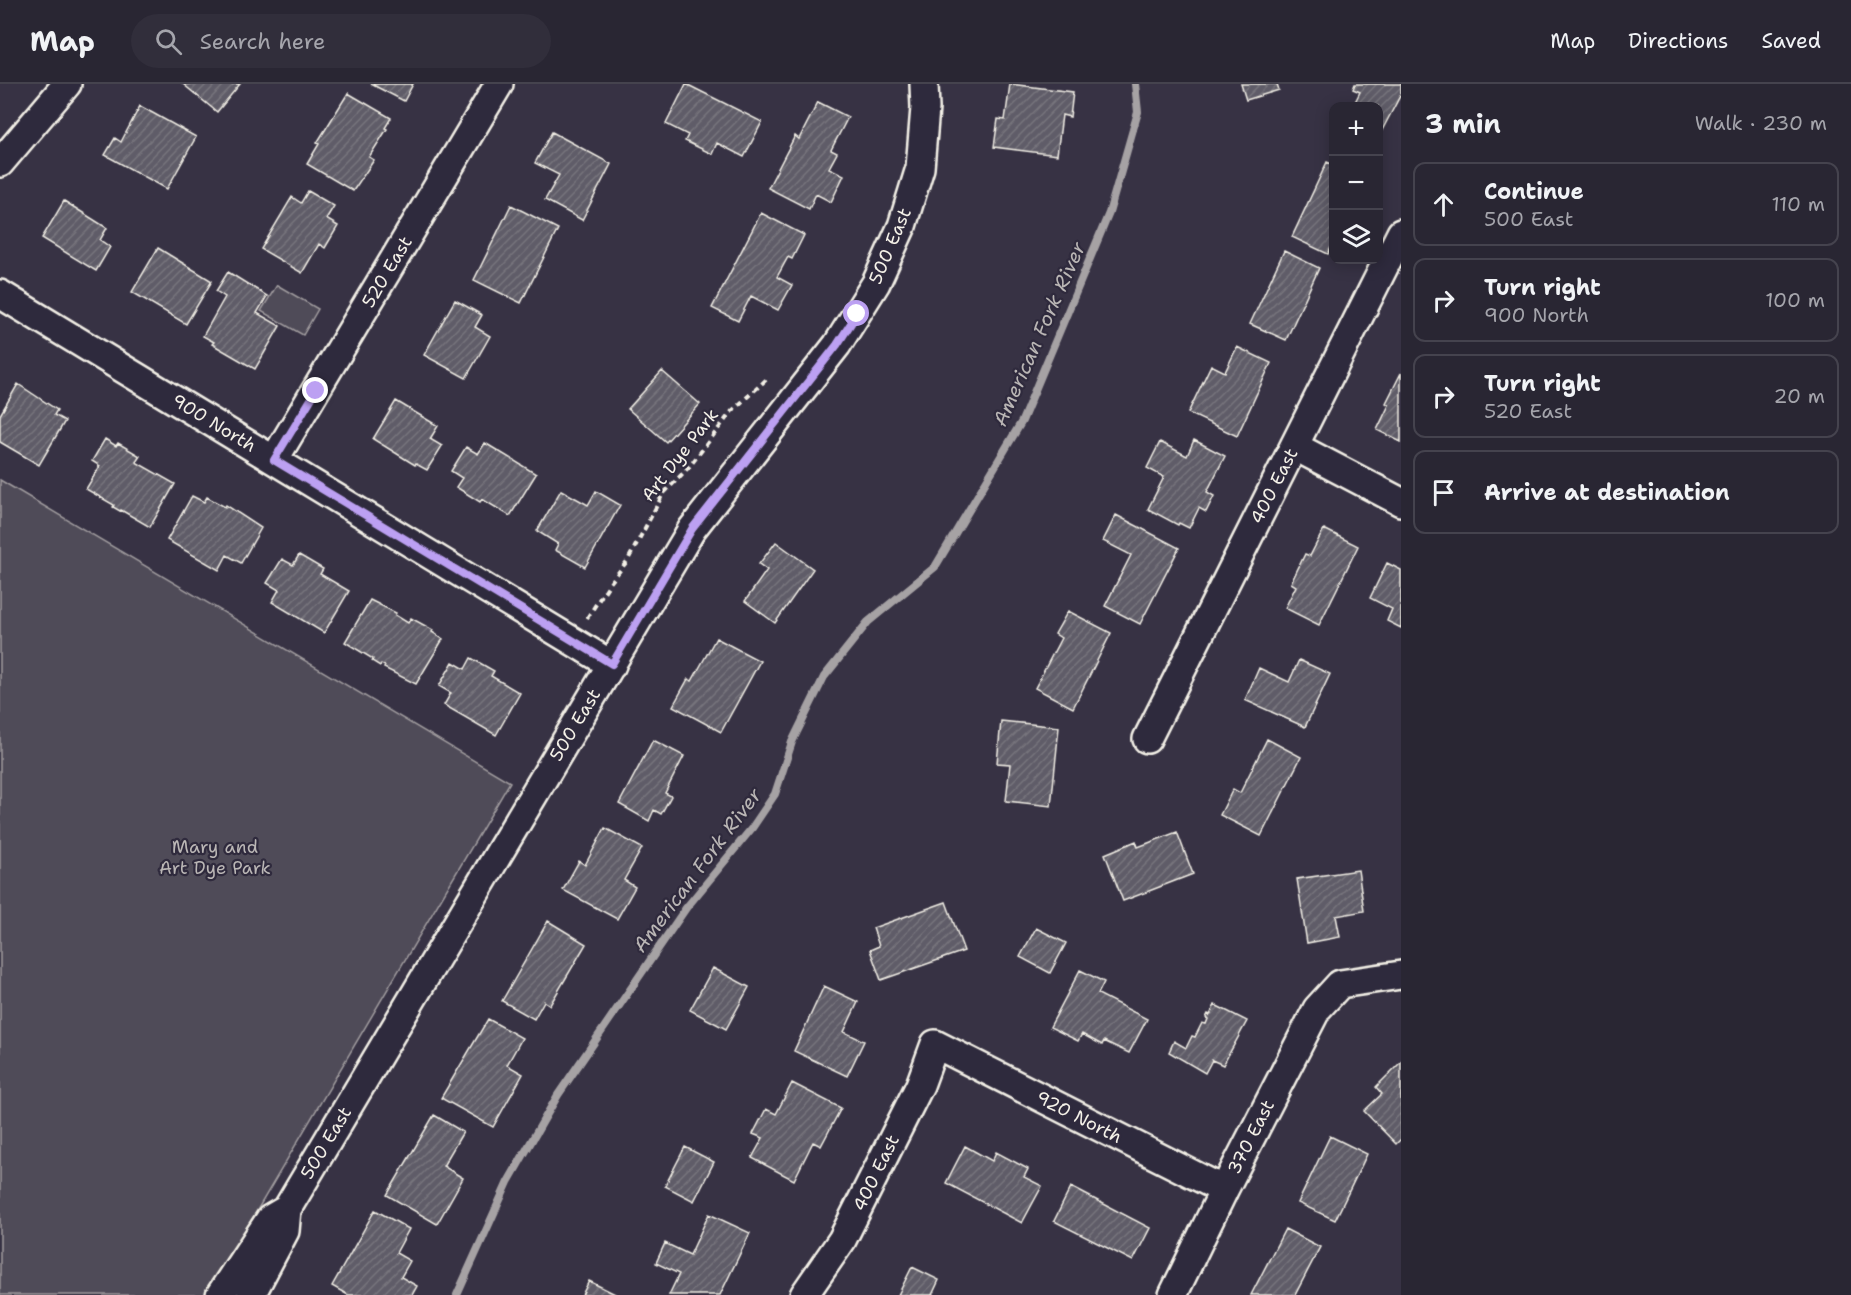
<!DOCTYPE html>
<html lang="en">
<head>
<meta charset="utf-8">
<style>
	body { margin:0; font-family:"Shantell Sans",sans-serif; background:#312e3b; color:#f1f3f6 }
	.controls { position:absolute; right:18px; top:18px; display:grid; overflow:hidden; border-radius:12px; box-shadow:0 3px 15px #0003 }
	.controls button { width:54px; height:54px; display:grid; place-items:center; padding:0; border:0; border-bottom:2px solid #45434e; background:#292633; color:#f1f3f6; font:30px sans-serif }
	.stop { position:absolute; width:18px; height:18px; margin:-14px; border:4px solid #bca0f2; border-radius:50%; background:#fff }
	.stop.end { background:#bca0f2; border-color:#fff; box-shadow:0 2px 6px #0008 }
	.list { margin:0; padding:0; list-style:none }
	h2 { display:flex; justify-content:space-between; align-items:center; height:78px; margin:0; padding:0 24px; font-size:26px }
	h2 small { font-size:20px; font-weight:400; color:#a5a5ac }
	.list li { display:grid; grid-template-columns:39px 1fr auto; gap:18px; align-items:center; box-sizing:border-box; height:84px; margin:0 12px 12px; padding:0 12px; border:2px solid #45434e; border-radius:12px }
	.list b { display:block; font-size:22px; white-space:nowrap }
	.list p { margin:0; font-size:20px; white-space:nowrap; color:#a5a5ac }
	.list em { font-size:20px; font-style:normal; color:#a5a5ac }
	.icon { flex:none; width:33px; height:33px; fill:none; stroke:currentColor; stroke-width:2; stroke-linecap:round; stroke-linejoin:round }
	.map { position:relative; flex:none; width:1401px; height:1211px; overflow:hidden }
	header { display:flex; align-items:center; gap:36px; box-sizing:border-box; height:84px; padding:0 30px; background:#292633; border-bottom:2px solid #45434e }
	header strong { font-size:28px }
	nav { display:flex; gap:33px; margin-inline-start:auto; font-size:21px }
	.search { width:420px; height:54px; background:#312e3b; display:flex; align-items:center; gap:15px; box-sizing:border-box; padding:0 21px; border-radius:33px; color:#a5a5ac; font-size:22px }
	main { display:flex }
	aside { flex:1; background:#292633 }
	.map>svg:first-child { display:block }
</style>
</head>
<body>
<header>
<strong>Map</strong>
<div class="search"><svg class="icon" aria-label="search" viewBox="0 0 24 24"><circle cx="10" cy="10" r="6"/><path d="M15 15l6 6"/></svg>Search here</div>
<nav><a>Map</a><a>Directions</a><a>Saved</a></nav>
</header>
<main>
<div class="map">
<svg width="1401" height="1211" viewBox="0 0 1401 1211">
	<defs>
		<pattern id="building-hatch" width="6" height="6" patternUnits="userSpaceOnUse" patternTransform="scale(1.5)"><rect width="6" height="6" fill="#5f5c67"/><path d="M-1 1l2-2M0 6l6-6M5 7l2-2" fill="none" stroke="#77747d"/></pattern>
	</defs>
	<rect width="100%" height="100%" fill="#373244"/>
	<filter id="ink" filterUnits="userSpaceOnUse"><feTurbulence type="fractalNoise" baseFrequency=".0167" numOctaves="2"/><feDisplacementMap in="SourceGraphic" scale="12" xChannelSelector="R" yChannelSelector="G"/><feConvolveMatrix kernelMatrix="1 2 1 2 8 2 1 2 1" color-interpolation-filters="sRGB"/></filter>
	<g filter="url(#ink)">
		<path fill="#504b59" stroke="#a29ea0" stroke-width="1.5" d="M 277,201 L 318,225 L 303,251 L 261,227 Z
			M 0,396 L 510,698 L 207,1211 L 0,1211 Z"/>
		<g fill="none" stroke-linecap="round" stroke-linejoin="round">
			<path stroke="#a6a2a4" stroke-width="8" d="M 457,1211 L 508,1098 L 558,1011 L 686,824 L 752,744 L 775,710 L 792,658 L 824,593 L 868,538 L 935,483 L 1022,337 L 1109,129 L 1138,28 L 1135,0"/>
		</g>
		<path fill="url(#building-hatch)" stroke="#f4f1e8" stroke-width="1.5" d="M 183,0 L 240,0 L 217,28 Z
			M 371,0 L 413,0 L 404,17 Z
			M 686,0 L 762,38 L 744,73 L 717,59 L 712,70 L 685,57 L 688,51 L 666,40 Z
			M 1010,0 L 1073,8 L 1070,33 L 1062,31 L 1057,71 L 994,63 L 998,35 L 1005,36 Z
			M 1241,0 L 1277,0 L 1279,6 L 1246,16 Z
			M 1355,0 L 1401,0 L 1401,10 L 1378,54 L 1378,22 L 1353,22 L 1360,8 L 1353,5 Z
			M 348,9 L 391,34 L 385,44 L 387,45 L 369,73 L 374,76 L 353,107 L 307,80 L 319,60 L 317,59 Z
			M 818,18 L 848,33 L 831,66 L 837,69 L 829,84 L 844,91 L 831,118 L 816,110 L 809,125 L 768,104 L 795,52 L 799,55 Z
			M 140,22 L 196,53 L 167,105 L 105,71 L 115,54 L 121,58 Z
			M 552,48 L 611,80 L 582,136 L 545,116 L 559,91 L 535,79 Z
			M 1327,78 L 1334,81 L 1334,158 L 1328,170 L 1292,153 Z
			M 308,107 L 334,122 L 326,135 L 338,142 L 325,164 L 319,160 L 302,189 L 261,165 L 292,113 L 301,119 Z
			M 64,117 L 107,144 L 100,156 L 110,163 L 96,187 L 42,154 Z
			M 511,121 L 558,145 L 521,219 L 474,196 Z
			M 761,129 L 804,151 L 792,175 L 788,173 L 777,193 L 792,201 L 778,226 L 751,212 L 738,237 L 712,224 Z
			M 158,164 L 212,197 L 186,240 L 132,208 Z
			M 1284,167 L 1319,184 L 1286,256 L 1250,240 Z
			M 228,188 L 267,212 L 257,229 L 280,242 L 255,285 L 212,260 L 214,258 L 203,252 L 225,213 L 216,207 Z
			M 455,216 L 482,231 L 475,243 L 490,252 L 466,294 L 424,271 Z
			M 1237,263 L 1271,279 L 1237,352 L 1188,329 L 1211,281 L 1225,288 Z
			M 662,287 L 700,320 L 666,358 L 628,325 Z
			M 1401,289 L 1401,358 L 1377,346 L 1389,321 L 1386,319 Z
			M 18,300 L 57,326 L 54,331 L 65,337 L 39,381 L 0,358 L 0,331 Z
			M 396,317 L 438,342 L 430,355 L 442,362 L 427,386 L 416,380 L 415,381 L 373,355 Z
			M 105,355 L 116,362 L 118,359 L 140,372 L 136,378 L 175,400 L 150,443 L 121,426 L 120,427 L 113,423 L 114,421 L 86,405 L 100,382 L 92,377 Z
			M 1194,356 L 1225,372 L 1207,408 L 1214,412 L 1206,428 L 1199,424 L 1189,444 L 1179,439 L 1178,441 L 1148,425 L 1164,393 L 1147,384 L 1160,358 L 1187,372 Z
			M 485,359 L 536,390 L 510,432 L 482,415 L 480,418 L 456,403 L 462,394 L 451,387 L 466,363 L 478,370 Z
			M 561,406 L 588,421 L 596,407 L 620,421 L 585,483 L 555,466 L 558,460 L 537,447 Z
			M 192,412 L 204,418 L 207,413 L 225,423 L 226,421 L 261,444 L 241,479 L 227,471 L 219,486 L 167,456 Z
			M 1116,431 L 1179,464 L 1140,540 L 1105,522 L 1131,471 L 1103,457 Z
			M 1324,445 L 1358,462 L 1319,541 L 1285,524 L 1296,502 L 1291,499 L 1305,470 L 1310,472 Z
			M 776,458 L 813,485 L 775,539 L 745,517 L 767,486 L 759,480 Z
			M 299,471 L 323,485 L 320,490 L 349,507 L 324,549 L 272,518 L 279,506 L 267,499 L 282,475 L 293,481 Z
			M 1387,479 L 1401,486 L 1401,544 L 1387,537 L 1392,525 L 1370,514 Z
			M 370,516 L 396,529 L 395,531 L 408,539 L 411,534 L 433,546 L 432,548 L 443,555 L 416,600 L 384,584 L 385,582 L 381,580 L 380,582 L 372,577 L 373,575 L 345,558 Z
			M 1068,527 L 1111,549 L 1073,624 L 1035,604 L 1061,554 L 1055,550 Z
			M 716,554 L 760,577 L 721,648 L 673,622 L 688,595 L 692,597 Z
			M 471,574 L 494,587 L 491,592 L 520,609 L 496,651 L 444,621 L 451,609 L 439,602 L 453,578 L 465,585 Z
			M 1299,576 L 1330,590 L 1305,643 L 1245,616 L 1259,584 L 1289,598 Z
			M 1001,637 L 1059,643 L 1051,722 L 1006,717 L 1010,680 L 997,679 Z
			M 1267,655 L 1301,673 L 1261,752 L 1220,731 L 1233,705 L 1240,709 Z
			M 653,656 L 684,672 L 665,709 L 671,712 L 661,730 L 654,726 L 649,737 L 619,720 Z
			M 605,744 L 642,764 L 624,796 L 635,803 L 617,835 L 563,806 L 579,777 L 585,781 Z
			M 1177,748 L 1193,790 L 1123,817 L 1105,770 L 1136,757 L 1138,763 Z
			M 1358,786 L 1364,827 L 1336,832 L 1340,853 L 1307,859 L 1297,795 Z
			M 946,818 L 964,867 L 881,896 L 870,866 L 879,862 L 873,844 Z
			M 548,837 L 586,860 L 550,921 L 544,917 L 534,935 L 502,917 Z
			M 1036,844 L 1066,859 L 1050,889 L 1020,873 Z
			M 713,884 L 749,903 L 726,945 L 690,926 Z
			M 1080,886 L 1104,898 L 1098,910 L 1147,935 L 1129,969 L 1104,957 L 1102,961 L 1082,950 L 1078,957 L 1050,943 Z
			M 824,902 L 858,918 L 844,948 L 864,957 L 847,992 L 794,967 Z
			M 1215,921 L 1247,937 L 1223,981 L 1212,976 L 1205,989 L 1169,968 L 1174,957 L 1186,964 L 1192,952 L 1195,953 L 1202,939 L 1206,940 L 1208,935 L 1206,934 L 1208,930 L 1210,931 Z
			M 488,935 L 522,954 L 507,981 L 523,990 L 493,1043 L 441,1014 Z
			M 1401,978 L 1401,1055 L 1396,1060 L 1364,1027 L 1382,1010 L 1376,1003 Z
			M 792,999 L 841,1024 L 821,1062 L 813,1058 L 794,1096 L 752,1074 L 763,1054 L 753,1050 L 766,1025 L 776,1030 Z
			M 434,1031 L 463,1048 L 443,1082 L 463,1094 L 437,1140 L 387,1111 Z
			M 1330,1052 L 1367,1070 L 1335,1136 L 1298,1119 Z
			M 965,1062 L 992,1077 L 996,1068 L 1028,1085 L 1024,1093 L 1042,1102 L 1022,1139 L 946,1099 Z
			M 685,1063 L 714,1078 L 694,1117 L 665,1102 Z
			M 1071,1103 L 1150,1144 L 1133,1177 L 1054,1137 Z
			M 375,1126 L 409,1145 L 396,1169 L 410,1177 L 401,1193 L 417,1202 L 412,1211 L 348,1211 L 332,1202 Z
			M 709,1130 L 750,1149 L 720,1211 L 669,1211 L 679,1190 L 656,1179 L 665,1159 L 690,1171 Z
			M 1285,1145 L 1320,1163 L 1295,1211 L 1251,1211 Z
			M 912,1183 L 939,1196 L 932,1211 L 898,1211 Z
			M 589,1197 L 617,1211 L 582,1211 Z"/>
		<g fill="none" stroke-linecap="round" stroke-linejoin="round">
			<g stroke="#f4f1e8" stroke-width="32">
				<path id="minor" d="M 0,79 L 67,0
					M 0,210 L 612,581
					M 1294,362 L 1401,418
					M 274,376 L 499,0
					M 1147,655 L 1401,149
					M 220,1211 L 270,1135 L 287,1125
					M 251,1211 L 285,1147 L 287,1125 L 692,445 L 837,261 L 876,199 L 902,142 L 920,84 L 925,24 L 924,0
					M 804,1211 L 842,1156 L 920,1001 L 935,960 L 1224,1106
					M 1173,1211 L 1224,1106 L 1317,925 L 1340,900 L 1401,891"/>
			</g>
			<path stroke="#f4f1e8" stroke-width="4" stroke-dasharray="6 4.5" stroke-linecap="butt" d="M 587,534 L 610,499 L 628,476 L 663,410 L 689,383 L 732,327 L 768,294"/>
			<use href="#minor" stroke="#2f2a3d" stroke-width="27"/>
		</g>
	</g>
	<g fill="none" stroke-linecap="round" stroke-linejoin="round" filter="url(#ink)">
		<path stroke="#bca0f2" stroke-width="8" d="M 316,307 L 274,376 L 612,580 L 692,445 L 837,261 L 857,230"/>
	</g>
	<g text-anchor="middle" dominant-baseline="central" stroke-width="4.5" stroke-linejoin="round" paint-order="stroke">
		<g font-size="18" fill="#f4f1e8" stroke="#2f2a3d">
			<text transform="translate(890 162) rotate(-67)">500 East</text>
			<text transform="translate(387 188) rotate(-59)">520 East</text>
			<text transform="translate(214 339) rotate(31)">900 North</text>
			<text transform="translate(680 371) rotate(-52)">Art Dye Park</text>
			<text transform="translate(1274 402) rotate(-63)">400 East</text>
			<text transform="translate(575 641) rotate(-59)">500 East</text>
			<text transform="translate(1079 1033) rotate(27)">920 North</text>
			<text transform="translate(1251 1053) rotate(-63)">370 East</text>
			<text transform="translate(326 1059) rotate(-59)">500 East</text>
			<text transform="translate(876 1089) rotate(-64)">400 East</text>
		</g>
		<g font-size="18" fill="#bbb7b6" stroke="#2f2a3d">
			<text x="215" y="763">Mary and<tspan x="215" dy="21">Art Dye Park</tspan></text>
		</g>
		<g font-size="20" font-style="italic" fill="#bab6b5" stroke="#2f2a3d">
			<text transform="translate(1039 250) rotate(-66)">American Fork River</text>
			<text transform="translate(697 786) rotate(-53)">American Fork River</text>
		</g>
	</g>
</svg>
<div class="controls">
<button>+</button>
<button>−</button>
<button><svg class="icon" aria-label="layers" viewBox="0 0 24 24"><path d="M12 4l9 5-9 5-9-5zM3 14l9 5 9-5"/></svg></button>
</div>
<div class="stop" style="left:857px;top:230px"></div>
<div class="stop end" style="left:316px;top:307px"></div>
</div>
<aside>
<h2>3 min<small>Walk · 230 m</small></h2>
<ul class="list">
<li><svg class="icon" aria-label="ahead" viewBox="0 0 24 24"><path d="M12 20V5M6 11l6-6 6 6"/></svg><div><b>Continue</b><p>500 East</p></div><em>110 m</em></li>
<li><svg class="icon" aria-label="right" viewBox="0 0 24 24"><path d="M7 20v-9h11M14 6l5 5-5 5"/></svg><div><b>Turn right</b><p>900 North</p></div><em>100 m</em></li>
<li><svg class="icon" aria-label="right" viewBox="0 0 24 24"><path d="M7 20v-9h11M14 6l5 5-5 5"/></svg><div><b>Turn right</b><p>520 East</p></div><em>20 m</em></li>
<li><svg class="icon" aria-label="arrive" viewBox="0 0 24 24"><path d="M6 21V4h12l-3 4 3 4H6"/></svg><div><b>Arrive at destination</b></div></li>
</ul>
</aside>
</main>
</body>
</html>
